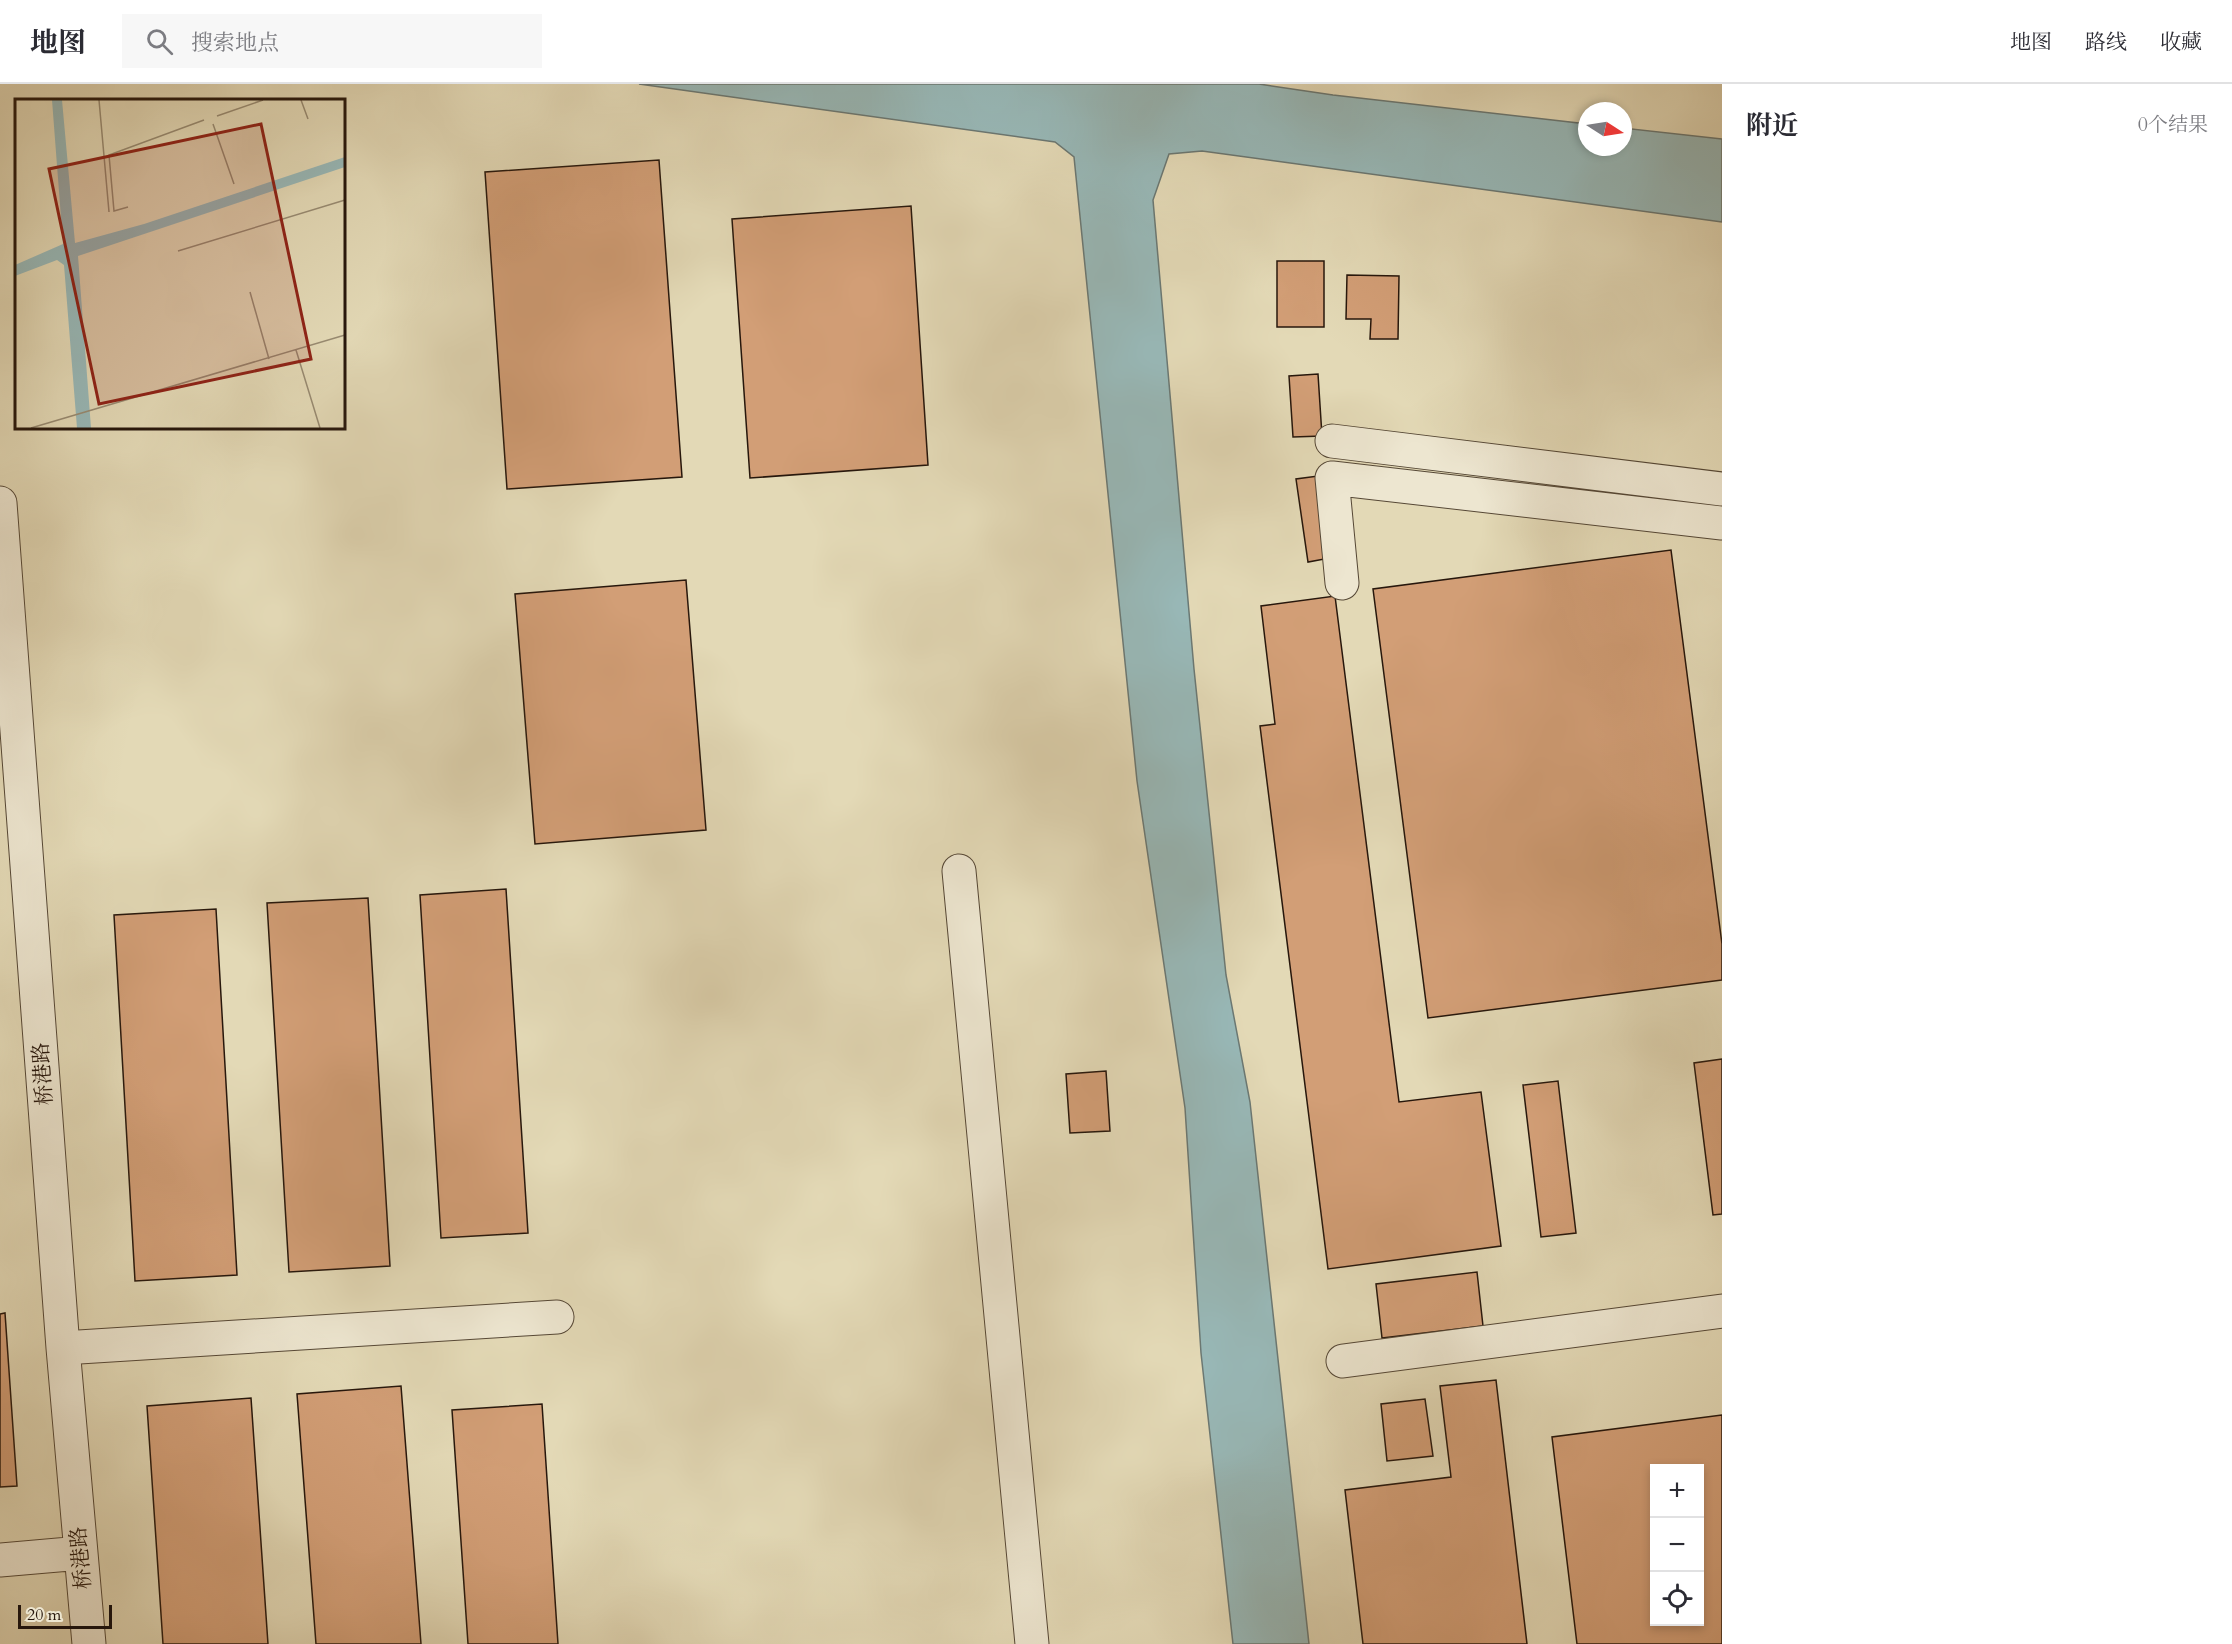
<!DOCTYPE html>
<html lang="zh">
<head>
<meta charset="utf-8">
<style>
	body { margin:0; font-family:Cardo,"Noto Serif SC",serif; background:#f7f7f7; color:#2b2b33 }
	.controls { position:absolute; right:18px; bottom:18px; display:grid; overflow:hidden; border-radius:0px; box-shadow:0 3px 9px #0003 }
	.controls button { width:54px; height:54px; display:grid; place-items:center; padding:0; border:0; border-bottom:2px solid #e1e1e2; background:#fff; color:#2b2b33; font:30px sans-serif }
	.compass { position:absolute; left:1578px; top:18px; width:54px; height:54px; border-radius:50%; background:#fff; box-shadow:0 3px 9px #0003; rotate:102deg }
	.scale { position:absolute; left:18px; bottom:15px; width:94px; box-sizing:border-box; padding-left:6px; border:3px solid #27170c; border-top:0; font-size:16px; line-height:21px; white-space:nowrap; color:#27170c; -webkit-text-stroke:4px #ede6d0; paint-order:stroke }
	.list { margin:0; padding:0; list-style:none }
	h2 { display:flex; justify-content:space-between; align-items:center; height:78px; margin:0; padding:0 24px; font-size:26px }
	h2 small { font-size:20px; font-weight:400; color:#7c7c81 }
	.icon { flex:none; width:33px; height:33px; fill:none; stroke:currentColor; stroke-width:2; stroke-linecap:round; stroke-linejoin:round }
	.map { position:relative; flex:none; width:1722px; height:1560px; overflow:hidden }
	header { display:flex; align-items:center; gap:36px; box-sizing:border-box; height:84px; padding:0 30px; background:#fff; border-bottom:2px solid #e1e1e2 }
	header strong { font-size:28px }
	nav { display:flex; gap:33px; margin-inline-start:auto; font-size:21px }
	.search { width:420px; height:54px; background:#f7f7f7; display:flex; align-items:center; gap:15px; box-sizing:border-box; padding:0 21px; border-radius:0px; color:#7c7c81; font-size:22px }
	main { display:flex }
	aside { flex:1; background:#fff }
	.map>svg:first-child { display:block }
</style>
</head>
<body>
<header>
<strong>地图</strong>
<div class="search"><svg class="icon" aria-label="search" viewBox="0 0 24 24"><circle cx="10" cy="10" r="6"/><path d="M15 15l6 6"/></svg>搜索地点</div>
<nav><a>地图</a><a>路线</a><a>收藏</a></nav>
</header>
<main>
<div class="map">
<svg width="1722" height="1560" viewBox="0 0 1722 1560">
	<rect width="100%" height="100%" fill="#e3d9b6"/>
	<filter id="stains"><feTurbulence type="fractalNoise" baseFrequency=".00333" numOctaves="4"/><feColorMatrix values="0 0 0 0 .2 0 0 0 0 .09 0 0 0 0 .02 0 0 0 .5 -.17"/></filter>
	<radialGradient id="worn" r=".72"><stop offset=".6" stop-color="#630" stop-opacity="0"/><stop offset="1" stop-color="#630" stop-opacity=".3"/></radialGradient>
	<path fill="#98b8b7" stroke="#6b7873" stroke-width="1.5" d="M 639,0 L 1259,0 L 1333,11 L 1587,40 L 1587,63 L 1623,63 L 1623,44 L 1722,55 L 1722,138 L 1202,67 L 1169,70 L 1153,116 L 1194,585 L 1226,891 L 1250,1018 L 1309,1560 L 1233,1560 L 1201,1269 L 1185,1024 L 1137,697 L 1074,73 L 1055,58 Z"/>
	<path fill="#d29e76" stroke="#27170c" stroke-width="1.5" fill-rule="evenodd" d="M 659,76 L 682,393 L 507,405 L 485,88 Z
		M 911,122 L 928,381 L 750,394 L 732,135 Z
		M 1277,177 L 1324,177 L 1324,243 L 1277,243 Z
		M 1347,191 L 1399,192 L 1398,255 L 1370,255 L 1371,235 L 1346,235 Z
		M 1318,290 L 1322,352 L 1293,353 L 1289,292 Z
		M 1318,392 L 1330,474 L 1308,478 L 1296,395 Z
		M 1671,466 L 1722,860 L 1722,896 L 1428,934 L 1373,505 Z
		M 686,496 L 706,746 L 535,760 L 515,510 Z
		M 1335,512 L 1399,1018 L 1481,1008 L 1501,1162 L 1328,1185 L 1260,642 L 1275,640 L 1261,522 Z
		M 506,805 L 528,1149 L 441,1154 L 420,811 Z
		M 368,814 L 390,1182 L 289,1188 L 267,819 Z
		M 216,825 L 237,1191 L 135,1197 L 114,831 Z
		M 1722,975 L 1722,1130 L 1713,1131 L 1694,979 Z
		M 1106,987 L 1110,1047 L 1070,1049 L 1066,990 Z
		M 1558,997 L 1576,1149 L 1541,1153 L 1523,1001 Z
		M 1477,1188 L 1483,1242 L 1382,1254 L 1376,1200 Z
		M 5,1229 L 17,1402 L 0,1403 L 0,1230 Z
		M 1496,1296 L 1527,1560 L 1363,1560 L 1345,1406 L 1451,1393 L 1440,1302 Z
		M 401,1302 L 421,1560 L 316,1560 L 297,1310 Z
		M 251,1314 L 268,1560 L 163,1560 L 147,1322 Z
		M 1425,1315 L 1433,1372 L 1387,1377 L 1381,1320 Z
		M 542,1320 L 558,1560 L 468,1560 L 452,1326 Z
		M 1722,1331 L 1722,1560 L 1577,1560 L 1552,1353 ZM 1654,1384 L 1700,1384 L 1700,1538 L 1654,1538 Z"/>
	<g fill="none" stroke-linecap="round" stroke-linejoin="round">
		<g stroke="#564836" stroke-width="35">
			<path id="minor" d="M 1332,357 L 1722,405
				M 0,419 L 63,1264 L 89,1560
				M 1342,499 L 1332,394 L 1722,439
				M 959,787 L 1032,1560
				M 63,1264 L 557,1233
				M 1343,1277 L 1722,1227
				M 0,1476 L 81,1469"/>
		</g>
		<use href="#minor" stroke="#ede6d0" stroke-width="33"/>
	</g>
	<g text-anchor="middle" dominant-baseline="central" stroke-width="4.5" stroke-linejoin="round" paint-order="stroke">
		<g font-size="21" fill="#27170c" stroke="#ede6d0">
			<text transform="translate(43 990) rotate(-94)">桥港路</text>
			<text transform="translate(81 1474) rotate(-95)">桥港路</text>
		</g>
	</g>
	<g transform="translate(15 15)">
		<rect width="330" height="330" fill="#e3d9b6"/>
		<path d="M 37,1 L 47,1 L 60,144 L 129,125 L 330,58 L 330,68 L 63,157 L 76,329 L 62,329 L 49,166 L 42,161 L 0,177 L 0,166 L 48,145 Z" fill="#98b8b7"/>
		<path fill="none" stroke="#988b72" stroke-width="1.5" d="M 84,1 L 94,113M 286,1 L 293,20M 202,17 L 248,1M 198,25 L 219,85M 113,108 L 99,112 L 94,56 L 189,21M 163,152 L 330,101M 235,193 L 254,260M 281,251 L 305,329M 16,329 L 330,236"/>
		<path fill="#8f2418" fill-opacity="0.15" stroke="#8f2418" stroke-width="3" d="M 246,25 L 296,260 L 84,305 L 34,70 Z"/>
		<rect width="330" height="330" fill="none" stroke="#27170c" stroke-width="3"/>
	</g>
	<rect width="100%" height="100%" filter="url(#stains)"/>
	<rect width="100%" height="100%" fill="url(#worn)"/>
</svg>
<div class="controls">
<button>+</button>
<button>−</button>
<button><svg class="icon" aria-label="locate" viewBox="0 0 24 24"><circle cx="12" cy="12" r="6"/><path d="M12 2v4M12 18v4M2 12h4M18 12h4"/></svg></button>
</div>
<svg class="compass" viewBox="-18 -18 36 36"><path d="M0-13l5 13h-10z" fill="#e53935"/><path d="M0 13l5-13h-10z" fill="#7c7c81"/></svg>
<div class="scale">20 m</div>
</div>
<aside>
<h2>附近<small>0个结果</small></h2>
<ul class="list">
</ul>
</aside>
</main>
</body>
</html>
